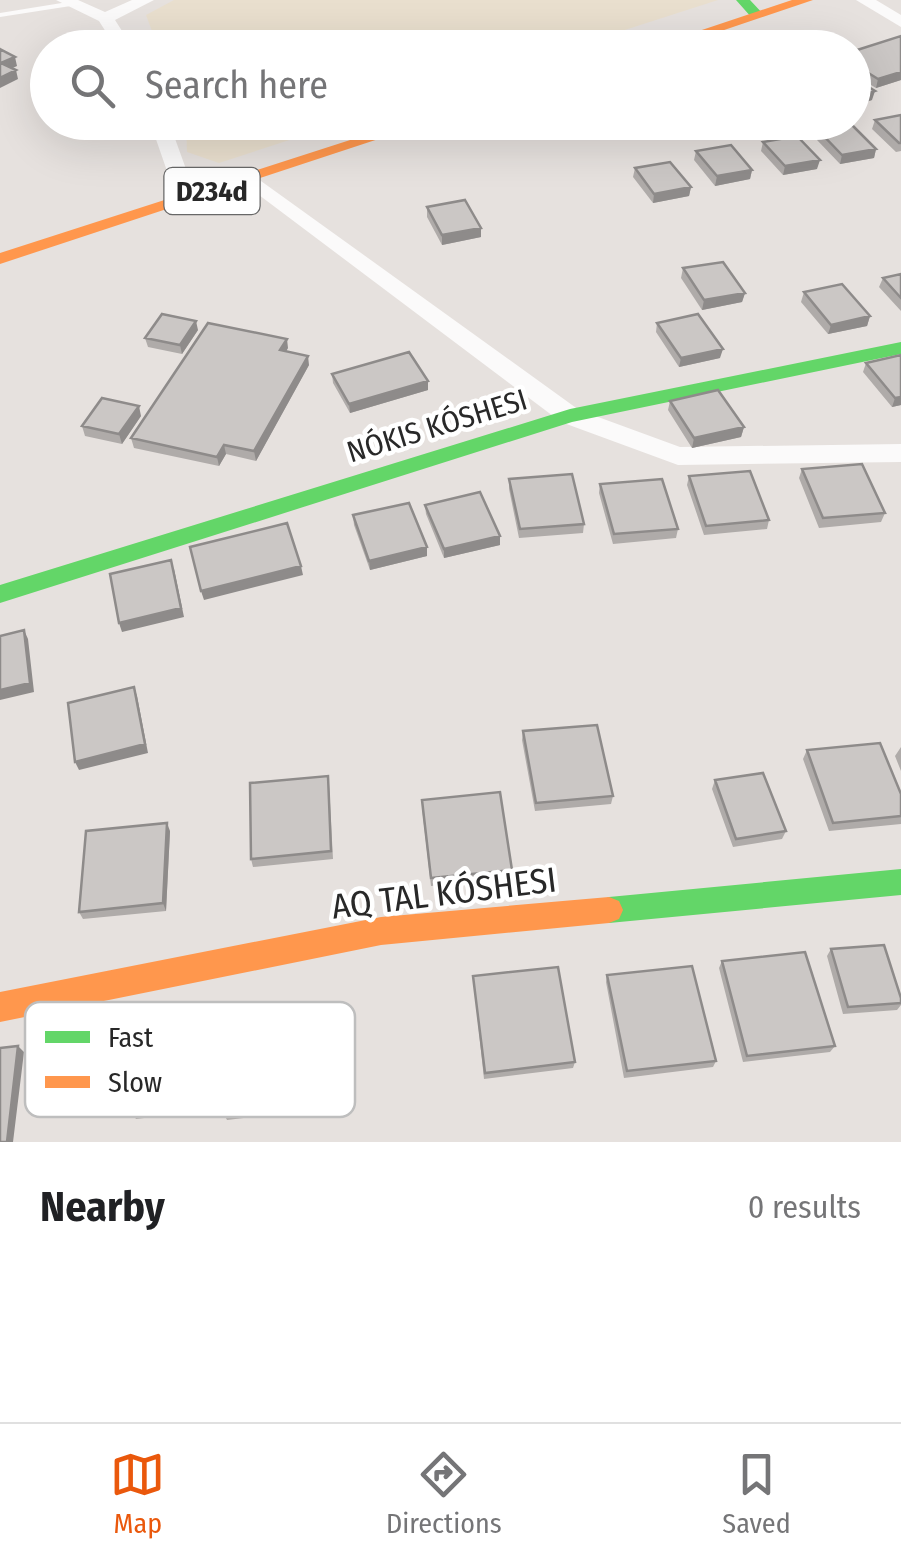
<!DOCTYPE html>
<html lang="en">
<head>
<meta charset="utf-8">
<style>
	body { margin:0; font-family:"Fira Sans Condensed",sans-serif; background:#f6f6f6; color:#202124 }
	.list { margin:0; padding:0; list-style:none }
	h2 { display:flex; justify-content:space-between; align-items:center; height:130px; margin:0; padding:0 40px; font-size:42px }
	h2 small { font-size:32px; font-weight:400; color:#757577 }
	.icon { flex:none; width:55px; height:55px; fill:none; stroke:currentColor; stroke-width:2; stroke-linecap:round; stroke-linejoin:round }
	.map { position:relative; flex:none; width:901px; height:1142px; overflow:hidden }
	.search { position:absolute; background:#fff; box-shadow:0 10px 40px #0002; left:30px; right:30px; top:30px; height:110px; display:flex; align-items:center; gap:25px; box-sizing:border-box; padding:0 35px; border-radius:55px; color:#757577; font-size:38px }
	.sheet { height:280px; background:#fff }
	nav { display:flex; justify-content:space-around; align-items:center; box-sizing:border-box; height:140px; border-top:2px solid #e0e0e0; background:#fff; font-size:28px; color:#757577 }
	nav a { display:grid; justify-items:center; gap:5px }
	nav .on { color:#ea580c }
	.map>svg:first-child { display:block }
</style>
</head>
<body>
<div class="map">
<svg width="901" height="1142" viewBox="0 0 901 1142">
	<rect width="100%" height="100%" fill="#e6e1de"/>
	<path fill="#e9dfce" d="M 174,0 L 718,0 L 572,47 L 158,47 L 146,15 Z
		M 186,123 L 186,122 L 342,123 L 219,163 L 187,152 Z"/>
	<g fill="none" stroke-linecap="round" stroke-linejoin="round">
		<path fill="#fbfafa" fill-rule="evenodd" d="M 74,1 L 78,3 L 77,5 L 0,17 L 0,13 Z"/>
		<path fill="#fbfafa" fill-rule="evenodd" d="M 56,0 L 78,0 L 105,12 L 132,0 L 154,0 L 115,20 L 133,48 L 116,48 L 99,21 Z
			M 856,0 L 876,0 L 901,15 L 901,27 Z
			M 150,122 L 169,122 L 186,169 L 208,195 L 205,199 L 191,199 L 167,171 Z
			M 250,173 L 579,410 L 680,447 L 901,444 L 901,462 L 678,465 L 561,422 L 243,183 L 240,179 Z"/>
		<path fill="#63d668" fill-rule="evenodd" d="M 736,0 L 750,0 L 764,15 L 752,18 Z
			M 901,342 L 901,354 L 572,422 L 0,603 L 0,585 L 570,409 Z
			M 901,869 L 901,895 L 609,923 L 599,919 L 595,910 L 599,901 L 609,897 Z"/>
		<path fill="#ff974d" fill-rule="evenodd" d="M 792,0 L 813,0 L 671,48 L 648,48 Z
			M 406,122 L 430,122 L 0,264 L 0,253 Z
			M 609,897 L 619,901 L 623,910 L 619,919 L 609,923 L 381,945 L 0,1022 L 0,992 L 381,917 Z"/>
	</g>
	<path fill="#afaba9" d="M 901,36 L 901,80 L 876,88 L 866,82 L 865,85 L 872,100 L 854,106 L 854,51 Z
		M 901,115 L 901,151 L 896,152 L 872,129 L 875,120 Z
		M 819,131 L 876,149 L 874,158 L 840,164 L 817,140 Z
		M 763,142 L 817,169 L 783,175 L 761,151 Z
		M 696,151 L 752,170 L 750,179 L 715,186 L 694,160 Z
		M 635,168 L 691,187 L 689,196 L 653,203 L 633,177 Z
		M 427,207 L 481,237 L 442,245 L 427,217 Z
		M 683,268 L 745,293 L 742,302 L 702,310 L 681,278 Z
		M 901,274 L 901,311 L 879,287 L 883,278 Z
		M 804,292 L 870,316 L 867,326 L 828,334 L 801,302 Z
		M 657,323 L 720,358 L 679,367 L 656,332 Z
		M 198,330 L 182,354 L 148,347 L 145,338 Z
		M 288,348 L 286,351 L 309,365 L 256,461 L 226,454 L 219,466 L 134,448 L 131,438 Z
		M 866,363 L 901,405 L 892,407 L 863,372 Z
		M 332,374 L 428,390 L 350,413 L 333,383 Z
		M 670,401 L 744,427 L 741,437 L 692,448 L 668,410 Z
		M 141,416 L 122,444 L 85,436 L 82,426 Z
		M 802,469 L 885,513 L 881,522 L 819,528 L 799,478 Z
		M 689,476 L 769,520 L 767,529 L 704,535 L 687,485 Z
		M 509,479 L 584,524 L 583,533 L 519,538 L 509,489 Z
		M 600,484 L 678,529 L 676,538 L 613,544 L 599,493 Z
		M 425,505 L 500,536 L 500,545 L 444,558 L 426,514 Z
		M 353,515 L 427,556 L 370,570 L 354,525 Z
		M 523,731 L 613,796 L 611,804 L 535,811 L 522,740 Z
		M 901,747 L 901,771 L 895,756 Z
		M 807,750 L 901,794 L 901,824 L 829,831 L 803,759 Z
		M 715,780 L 786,831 L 782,839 L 733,847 L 712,789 Z
		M 329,784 L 333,859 L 253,867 L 251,859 Z
		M 422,808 L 512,870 L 511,878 L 431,886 Z
		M 170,831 L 166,911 L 83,919 L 79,912 Z
		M 831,949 L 901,998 L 901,1005 L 897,1010 L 843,1014 L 827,956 Z
		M 722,961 L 835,1046 L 830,1052 L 743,1062 L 719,968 Z
		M 607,975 L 716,1061 L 713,1067 L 624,1078 L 606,982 Z
		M 473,976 L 575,1062 L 573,1068 L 484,1079 Z
		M 313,1004 L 315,1011 L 319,1109 L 227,1120 L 224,1114 Z
		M 180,1018 L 177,1114 L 136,1119 L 132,1113 Z"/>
	<path fill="#8e8b8a" d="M 15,57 L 17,66 L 4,72 L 1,63 Z
		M 16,70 L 18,79 L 0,88 L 0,78 Z
		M 901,72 L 901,80 L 876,88 L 878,79 Z
		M 875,91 L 872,100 L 854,106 L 854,98 Z
		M 876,149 L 874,158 L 840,164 L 842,155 Z
		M 820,160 L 817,169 L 783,175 L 785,166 Z
		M 752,170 L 750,179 L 715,186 L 717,176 Z
		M 691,187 L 689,196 L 653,203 L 654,194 Z
		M 481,228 L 481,237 L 442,245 L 442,235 Z
		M 745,293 L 742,302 L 702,310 L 704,300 Z
		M 870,316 L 867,326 L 828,334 L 831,325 Z
		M 196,321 L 198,330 L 182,354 L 180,345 Z
		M 287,339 L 288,348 L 281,360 L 280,350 Z
		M 723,349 L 720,358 L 679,367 L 681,358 Z
		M 308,356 L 309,365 L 256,461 L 254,451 Z
		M 428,381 L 428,390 L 350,413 L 349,404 Z
		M 901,397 L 901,405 L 892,407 L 895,398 Z
		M 139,406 L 141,416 L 122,444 L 119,434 Z
		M 744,427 L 741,437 L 692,448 L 694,438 Z
		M 224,445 L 226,454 L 219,466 L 217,457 Z
		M 500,536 L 500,545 L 444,558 L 444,549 Z
		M 427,547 L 427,556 L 370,570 L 369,561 Z
		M 301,566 L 303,575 L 204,600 L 201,591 Z
		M 174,569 L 184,617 L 122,632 L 119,623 Z
		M 24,630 L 28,639 L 34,692 L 0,700 L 0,690 Z
		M 134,687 L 137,696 L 148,753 L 79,770 L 75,762 Z
		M 167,823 L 170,831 L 166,911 L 163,903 Z
		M 313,1004 L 315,1011 L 319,1109 L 317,1103 Z
		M 177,1011 L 180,1018 L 177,1114 L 173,1109 Z
		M 18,1046 L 24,1052 L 13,1142 L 7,1142 Z"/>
	<path fill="#cbc7c5" stroke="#8e8b8a" stroke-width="2.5" d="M 901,36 L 901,72 L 878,79 L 854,64 L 854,51 Z
		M 0,49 L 15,57 L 1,63 L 16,70 L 0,78 Z
		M 854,68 L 867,77 L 857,80 L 875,91 L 854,98 Z
		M 901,115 L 901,143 L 899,143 L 875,120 Z
		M 852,125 L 876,149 L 842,155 L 819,131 Z
		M 797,136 L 820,160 L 785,166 L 763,142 Z
		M 731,145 L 752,170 L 717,176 L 696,151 Z
		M 670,162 L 691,187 L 654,194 L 635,168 Z
		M 465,200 L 481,228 L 442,235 L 427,207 Z
		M 723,262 L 745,293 L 704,300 L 683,268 Z
		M 901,274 L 901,298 L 883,278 Z
		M 842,284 L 870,316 L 831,325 L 804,292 Z
		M 162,314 L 196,321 L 180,345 L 145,338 Z
		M 698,314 L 723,349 L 681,358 L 657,323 Z
		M 208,323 L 287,339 L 280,350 L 308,356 L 254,451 L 224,445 L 217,457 L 131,438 Z
		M 409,352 L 428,381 L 349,404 L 332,374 Z
		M 901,355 L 901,397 L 895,398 L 866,363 Z
		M 718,390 L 744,427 L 694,438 L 670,401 Z
		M 102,398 L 139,406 L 119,434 L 82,426 Z
		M 862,464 L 885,513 L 823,518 L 802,469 Z
		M 750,471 L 769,520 L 706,526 L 689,476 Z
		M 572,474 L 584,524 L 520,529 L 509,479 Z
		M 662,479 L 678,529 L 614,534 L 600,484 Z
		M 480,492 L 500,536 L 444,549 L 425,505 Z
		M 409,503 L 427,547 L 369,561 L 353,515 Z
		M 287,523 L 301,566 L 201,591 L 190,547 Z
		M 171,560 L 181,608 L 119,623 L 110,574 Z
		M 24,630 L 30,683 L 0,690 L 0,636 Z
		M 134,687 L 145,744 L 75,762 L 68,703 Z
		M 597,725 L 613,796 L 536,803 L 523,731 Z
		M 880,743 L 901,794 L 901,816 L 833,823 L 807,750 Z
		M 763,773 L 786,831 L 736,839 L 715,780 Z
		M 328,776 L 331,851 L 251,859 L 250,783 Z
		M 500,792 L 512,870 L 431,878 L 422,800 Z
		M 167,823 L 163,903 L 79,912 L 86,831 Z
		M 884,945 L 901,998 L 901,1003 L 848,1007 L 831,949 Z
		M 805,952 L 835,1046 L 747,1056 L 722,961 Z
		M 692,966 L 716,1061 L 627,1071 L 607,975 Z
		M 558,967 L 575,1062 L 485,1073 L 473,976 Z
		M 18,1046 L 7,1142 L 0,1142 L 0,1048 Z"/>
	<g text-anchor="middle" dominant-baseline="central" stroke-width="9" stroke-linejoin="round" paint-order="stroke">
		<rect fill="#fff" stroke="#686868" stroke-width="2.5" x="164.5" y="168" width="95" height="46" rx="8"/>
		<g font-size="28" font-weight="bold" fill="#282828">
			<text x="212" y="191">D234d</text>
		</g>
		<g font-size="30" fill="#282828" stroke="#fff">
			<text transform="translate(437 426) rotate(-17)">NÓKIS KÓSHESI</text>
		</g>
		<g font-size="35" fill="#282828" stroke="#fff">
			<text transform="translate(444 893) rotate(-7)">AQ TAL KÓSHESI</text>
		</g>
	</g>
	<rect x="25" y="1002" width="330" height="115" rx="15" fill="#fff" stroke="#bebebe" stroke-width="2.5"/>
	<rect x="45" y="1031" width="45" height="12" fill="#63d668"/>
	<rect x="45" y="1076" width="45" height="12" fill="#ff974d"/>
	<g font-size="28" fill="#282828">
		<text x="108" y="1047">Fast</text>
		<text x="108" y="1092">Slow</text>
	</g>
</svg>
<div class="search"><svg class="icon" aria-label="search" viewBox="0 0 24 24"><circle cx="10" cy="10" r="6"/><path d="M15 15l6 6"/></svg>Search here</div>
</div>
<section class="sheet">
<h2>Nearby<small>0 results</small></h2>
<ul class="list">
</ul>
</section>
<nav>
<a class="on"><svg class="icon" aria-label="map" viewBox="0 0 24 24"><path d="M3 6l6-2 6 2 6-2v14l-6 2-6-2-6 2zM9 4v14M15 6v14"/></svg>Map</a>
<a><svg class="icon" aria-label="directions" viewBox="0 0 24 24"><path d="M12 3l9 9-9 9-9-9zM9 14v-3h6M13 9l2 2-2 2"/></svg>Directions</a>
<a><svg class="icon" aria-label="saved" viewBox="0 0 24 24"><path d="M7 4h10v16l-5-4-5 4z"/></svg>Saved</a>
</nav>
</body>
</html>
